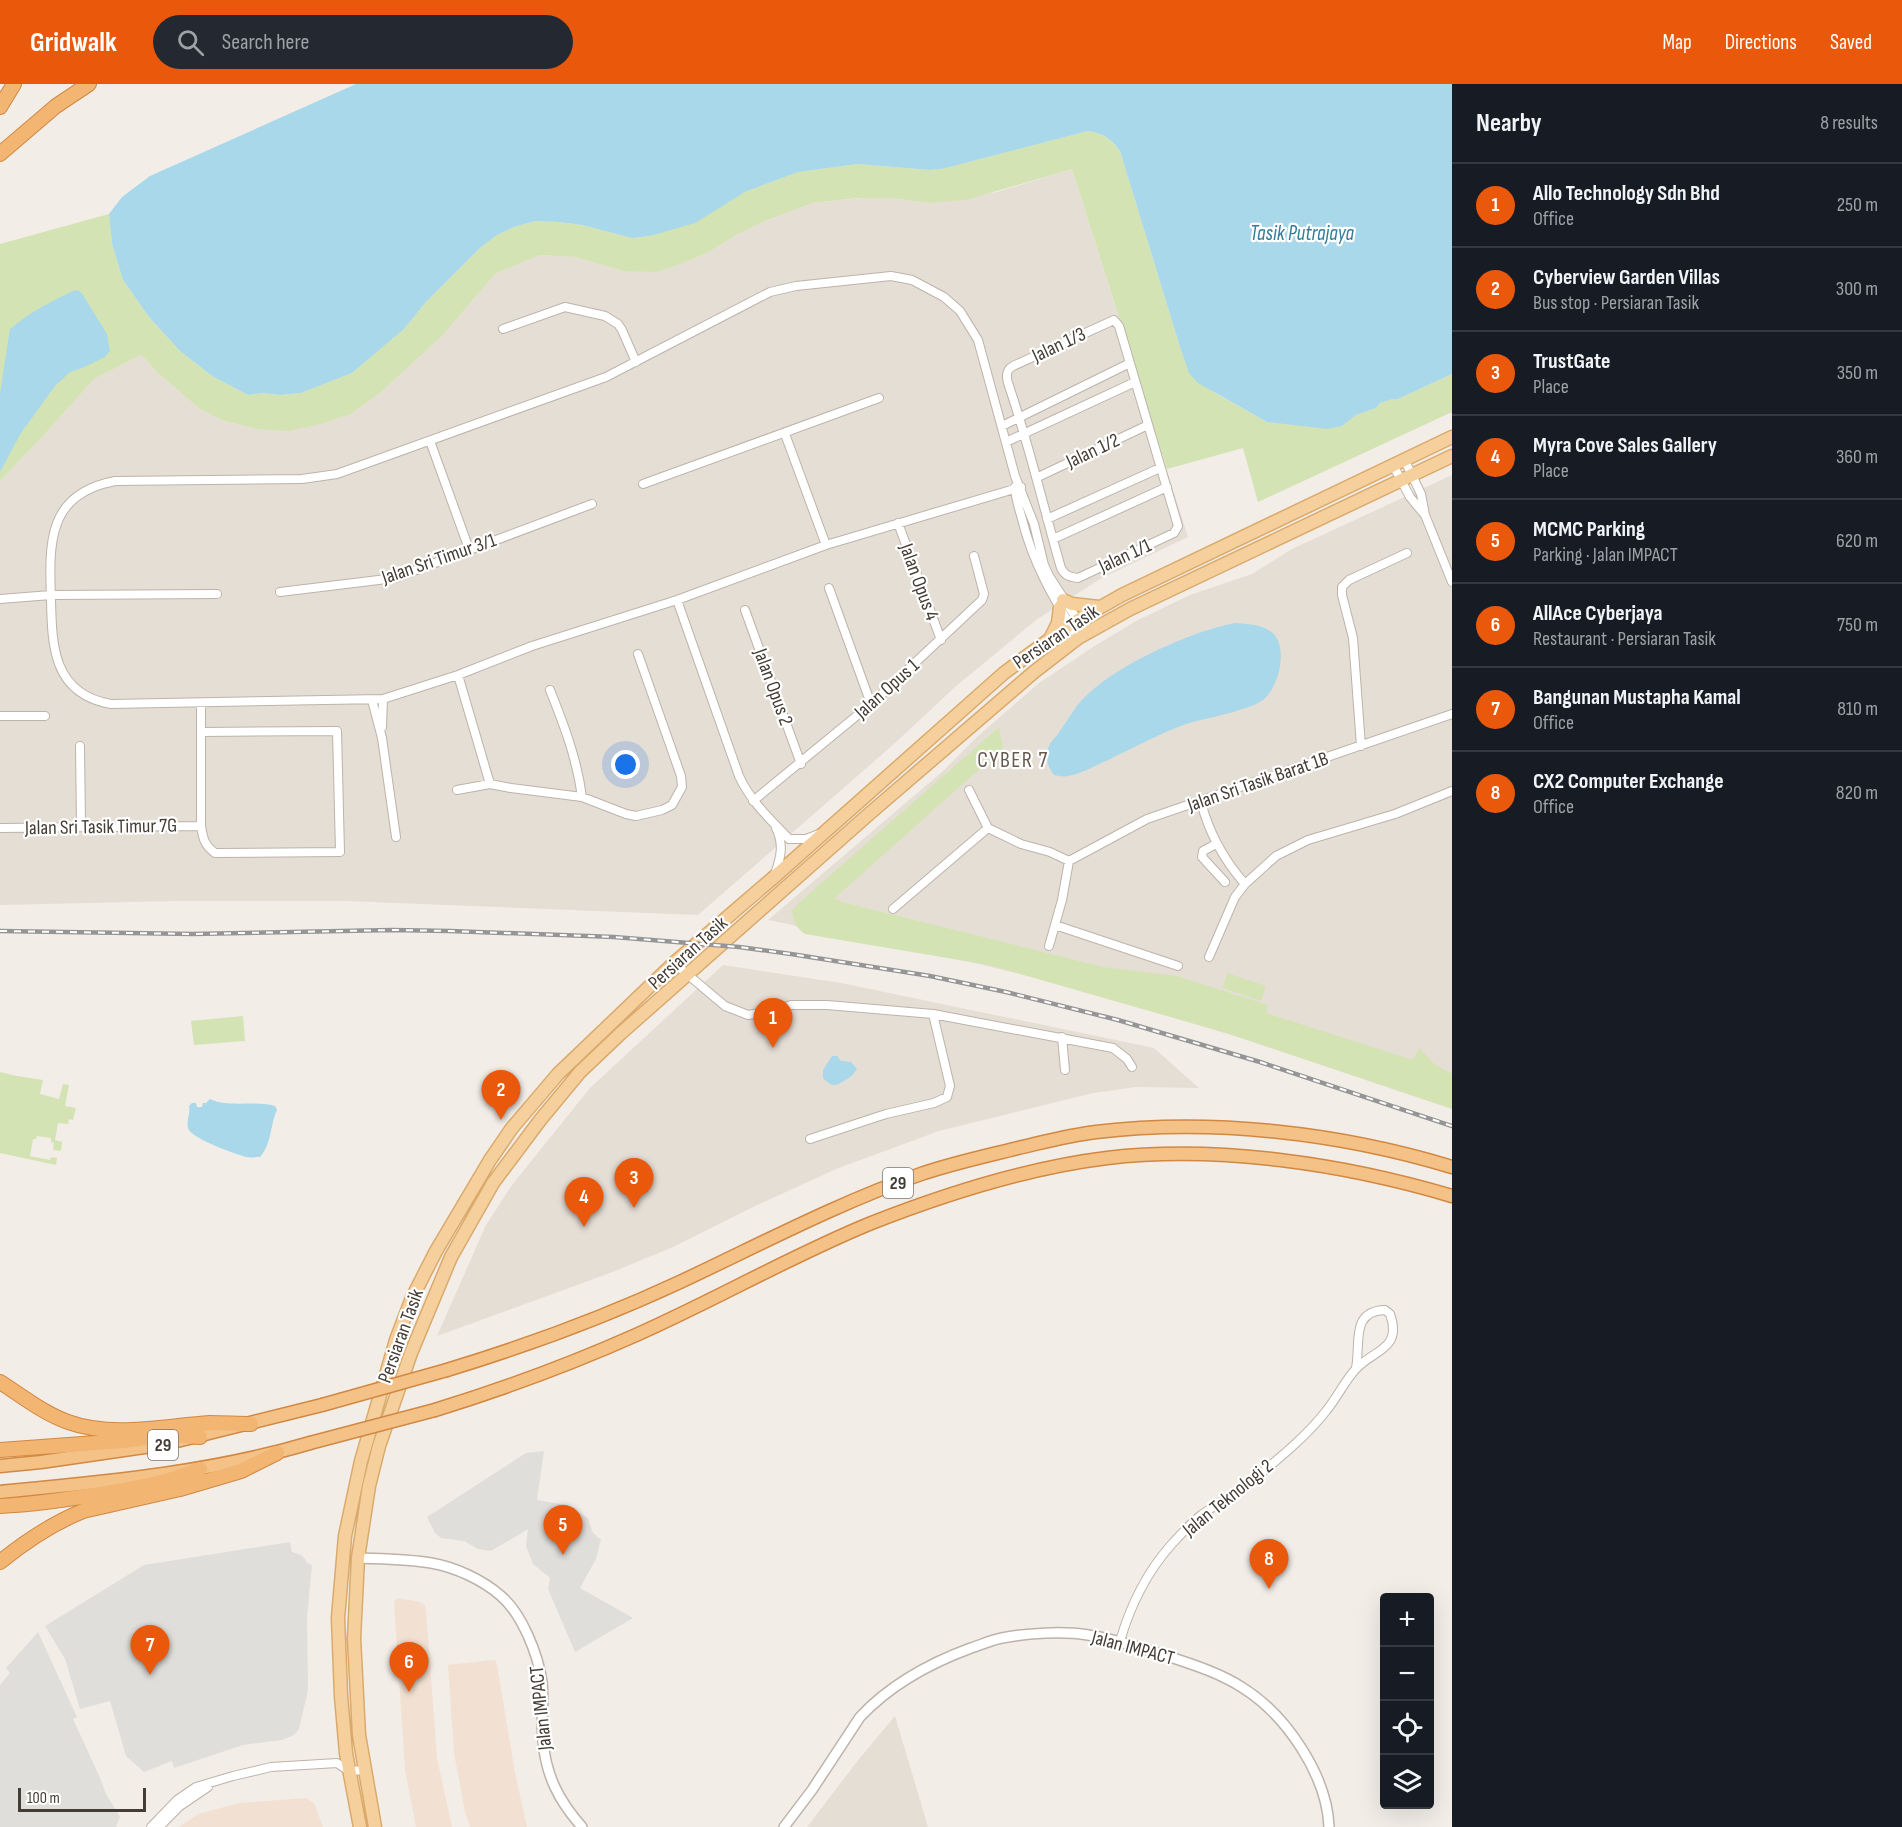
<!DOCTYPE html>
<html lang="en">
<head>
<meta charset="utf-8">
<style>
	body { margin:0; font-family:"Sofia Sans Condensed",sans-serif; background:#242831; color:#f1f3f6 }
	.controls { position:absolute; right:18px; bottom:18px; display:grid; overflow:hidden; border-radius:6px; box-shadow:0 6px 24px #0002 }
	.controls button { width:54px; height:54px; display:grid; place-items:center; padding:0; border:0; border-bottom:2px solid #363941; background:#171b24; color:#f1f3f6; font:30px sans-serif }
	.scale { position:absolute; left:18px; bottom:15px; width:128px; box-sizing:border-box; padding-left:6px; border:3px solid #443d36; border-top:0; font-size:16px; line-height:21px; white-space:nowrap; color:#443d36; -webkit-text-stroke:4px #fff; paint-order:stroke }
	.you { position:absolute; left:626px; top:681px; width:21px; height:21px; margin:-15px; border:4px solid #fff; border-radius:50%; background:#1a73e8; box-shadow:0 0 0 9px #1a73e833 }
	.badge { display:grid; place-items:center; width:39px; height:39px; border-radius:50%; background:#ea580c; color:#fff; font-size:20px; font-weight:700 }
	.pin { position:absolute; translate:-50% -50px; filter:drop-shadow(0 2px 3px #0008) }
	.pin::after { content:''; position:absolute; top:32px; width:21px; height:18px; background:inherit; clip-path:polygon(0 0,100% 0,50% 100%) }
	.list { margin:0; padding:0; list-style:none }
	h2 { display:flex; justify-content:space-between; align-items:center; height:78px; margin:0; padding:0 24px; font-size:26px }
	h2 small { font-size:20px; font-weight:400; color:#9ea1a6 }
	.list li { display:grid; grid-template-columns:39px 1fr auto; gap:18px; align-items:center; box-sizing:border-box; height:84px; padding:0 24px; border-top:2px solid #363941 }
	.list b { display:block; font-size:22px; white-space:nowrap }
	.list p { margin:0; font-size:20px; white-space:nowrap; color:#9ea1a6 }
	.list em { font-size:20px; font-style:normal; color:#9ea1a6 }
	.icon { flex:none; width:33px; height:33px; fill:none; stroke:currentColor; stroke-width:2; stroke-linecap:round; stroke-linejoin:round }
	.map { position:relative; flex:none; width:1452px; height:1743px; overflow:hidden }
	header { display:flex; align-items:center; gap:36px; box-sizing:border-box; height:84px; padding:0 30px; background:#ea580c; color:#fff }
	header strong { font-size:28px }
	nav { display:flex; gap:33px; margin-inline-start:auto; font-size:21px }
	.search { width:420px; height:54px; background:#242831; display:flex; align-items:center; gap:15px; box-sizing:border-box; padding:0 21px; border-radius:33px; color:#9ea1a6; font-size:22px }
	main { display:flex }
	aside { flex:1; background:#171b24 }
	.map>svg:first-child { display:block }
</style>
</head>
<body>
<header>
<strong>Gridwalk</strong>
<div class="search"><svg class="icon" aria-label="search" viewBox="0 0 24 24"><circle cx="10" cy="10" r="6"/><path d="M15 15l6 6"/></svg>Search here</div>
<nav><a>Map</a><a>Directions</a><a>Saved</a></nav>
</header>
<main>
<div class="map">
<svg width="1452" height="1743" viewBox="0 0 1452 1743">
	<rect width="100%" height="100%" fill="#f2ede7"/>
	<path fill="#e5ded5" d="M 1072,85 L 1188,453 L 1100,495 L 1036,536 L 955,603 L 894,660 L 698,831 L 346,817 L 177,817 L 0,821 L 0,397 L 42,353 L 94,295 L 141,271 L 160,291 L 200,325 L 224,337 L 257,345 L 321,340 L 351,330 L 380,309 L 442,252 L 495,190 L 540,171 L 574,173 L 623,187 L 676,182 L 709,168 L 738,150 L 765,137 L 813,119 L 861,114 L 891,114 L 929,119 L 997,108 Z
		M 1452,391 L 1452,1018 L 1070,902 L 962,876 L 768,836 L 942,688 L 978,652 L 1039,599 L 1093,563 L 1136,537 L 1190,511 L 1252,490 L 1292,465 Z
		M 723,881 L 841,899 L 1154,964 L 1199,1004 L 1136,1003 L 1093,1009 L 939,1047 L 836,1085 L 751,1124 L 673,1163 L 610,1189 L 437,1252 L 486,1141 L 512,1101 L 590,1004 Z
		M 895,1632 L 928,1743 L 807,1743 L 859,1675 Z"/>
	<path fill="#f2e1d3" d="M 397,1514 L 420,1518 L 424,1520 L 426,1526 L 437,1674 L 452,1743 L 416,1743 L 405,1686 L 394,1518 Z
		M 493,1576 L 496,1577 L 497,1581 L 515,1689 L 527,1743 L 470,1743 L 465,1728 L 454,1669 L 448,1581 Z
		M 306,1714 L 314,1719 L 323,1743 L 179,1743 L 198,1730 L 240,1719 Z"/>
	<path fill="#d4e3b3" d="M 1088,47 C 1103,49 1110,55 1120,67 L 1180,263 L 1213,308 L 1267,338 L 1342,342 L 1356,331 L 1376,324 L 1380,319 L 1393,315 L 1398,315 L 1452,290 L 1452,328 L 1258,418 L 1243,364 L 1167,385 L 1072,85 L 966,116 L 929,119 L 891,114 L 858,114 L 813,119 L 765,137 L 738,150 L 709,168 L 676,182 L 655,188 L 623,187 L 574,173 L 540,171 L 495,190 L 442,252 L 380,309 L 351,330 L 321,340 L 288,347 L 257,345 L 224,337 L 200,325 L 160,291 L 141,271 L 94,295 L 42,353 L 0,397 L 0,160 L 109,130 L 112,160 L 123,196 L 149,233 L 180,267 L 212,292 L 248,311 L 263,309 L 280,311 L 301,309 L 352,289 L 404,245 L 426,218 L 480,164 L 497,151 L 514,143 L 535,137 L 559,138 L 582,141 L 632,154 L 650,152 L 726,119 L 745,108 L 798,88 L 858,80 L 930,86 L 942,85 Z
		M 999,643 L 1003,664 L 835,814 L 842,818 L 1103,883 L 1177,892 L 1268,921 L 1266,929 L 1413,976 L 1419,964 L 1433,979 L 1452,990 L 1452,1025 L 1226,949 L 989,881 L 805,850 C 796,844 793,837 792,826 L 801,817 Z
		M 1227,889 L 1266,902 L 1261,917 L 1223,904 Z
		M 243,932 L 245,957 L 194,961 L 191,937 Z
		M 0,988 L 17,992 L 43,996 L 40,1010 L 59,1015 L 63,1000 L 69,1001 L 65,1022 L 76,1024 L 73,1036 L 69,1035 L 68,1040 L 58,1039 L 55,1056 L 62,1058 L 61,1067 L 53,1066 L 54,1059 L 51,1058 L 51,1054 L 37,1052 L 36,1055 L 33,1055 L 30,1072 L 50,1076 L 51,1073 L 57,1074 L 56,1081 L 0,1069 Z"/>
	<path fill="#e0dedb" d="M 544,1367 L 537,1416 L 566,1421 L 588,1434 L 593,1449 L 601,1456 L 596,1475 L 580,1504 L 633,1534 L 575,1568 L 548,1505 L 550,1494 L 533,1480 L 526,1462 L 528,1445 L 491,1467 L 478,1465 L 464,1457 L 441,1454 L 435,1449 L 427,1433 L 526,1369 Z
		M 290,1458 L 292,1468 L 301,1471 L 305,1475 L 307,1479 L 312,1481 L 307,1534 L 308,1606 L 299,1645 L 294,1651 L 282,1656 L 243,1661 L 174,1684 L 172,1677 L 144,1688 L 126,1672 L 110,1617 L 80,1625 L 65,1575 L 45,1542 L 144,1481 Z
		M 38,1548 L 77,1633 L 73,1635 L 101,1696 L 105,1708 L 120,1733 L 116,1743 L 0,1743 L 0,1601 L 10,1589 L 6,1584 Z"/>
	<path fill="#a8d8ea" d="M 356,0 L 1452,0 L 1452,290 L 1398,315 L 1393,315 L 1380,319 L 1376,324 L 1356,331 L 1342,342 L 1328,345 L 1267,338 L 1198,299 L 1189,289 L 1180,263 L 1120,67 C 1111,55 1103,49 1088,47 L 942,85 L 930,86 L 858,80 L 798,88 L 745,108 L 695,139 L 650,152 L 632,154 L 582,141 L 559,138 L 535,137 L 514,143 L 497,151 L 480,164 L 426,218 L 404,245 L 352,289 L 301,309 L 280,311 L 263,309 L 248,311 L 212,292 L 180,267 L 149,233 L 123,196 L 112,160 L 109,130 L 122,113 L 150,92 Z
		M 75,206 L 81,208 L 107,250 L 110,267 L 105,273 L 82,284 L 70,288 L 55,302 L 21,349 L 0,388 L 0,309 L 10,245 C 30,228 52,217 75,206 Z
		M 1235,539 C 1247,540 1260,540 1270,547 C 1290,560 1279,604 1263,616 C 1250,626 1207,634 1189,639 C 1160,649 1133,664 1106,677 C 1094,682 1081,690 1068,692 C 1064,693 1059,692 1054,691 C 1048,684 1044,672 1049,662 C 1051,657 1057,652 1060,647 C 1067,637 1073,626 1081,617 C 1113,582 1189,548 1235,539 Z
		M 832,972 L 837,972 L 841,977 L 851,978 L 857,985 C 853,991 851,993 845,996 C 835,1003 832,1003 823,994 L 823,986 Z
		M 210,1015 C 228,1024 255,1016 275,1022 L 277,1026 C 270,1041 272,1060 260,1073 C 255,1073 250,1074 246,1073 C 235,1070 194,1055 189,1046 C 185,1038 191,1030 189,1022 L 192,1019 L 196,1019 L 197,1023 L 202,1023 L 203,1019 L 206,1019 Z"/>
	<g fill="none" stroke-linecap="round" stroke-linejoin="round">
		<g stroke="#bdb3aa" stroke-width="10">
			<path id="minor" d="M 1114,236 L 1119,242 L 1178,442 L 1174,449 L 1078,494 C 1070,493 1065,492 1061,484 C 1043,422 1029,360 1008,299 C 1006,292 1006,286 1013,282 Z
				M 503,245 L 565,223 L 605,232 L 618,240 L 622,246 L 636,278
				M 1002,342 L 1130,279
				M 785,350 L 826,461
				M 430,357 L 469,465
				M 1006,358 L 1135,298
				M 1404,375 L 1421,410 L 1425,431 L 1452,498
				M 1393,381 L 1410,413 L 1424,430
				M 1038,393 L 1148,341
				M 643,400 L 879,314
				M 1015,403 C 1015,413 1019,424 1022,435 C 1033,480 1054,515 1078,554
				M 1021,403 L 826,461 L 677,516 L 532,562 L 458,591 L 383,615 L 111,620 C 53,610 52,562 51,516 C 49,459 47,410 115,397 L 302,395 L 337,390 L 606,293 L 770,208 L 796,202 L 891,192 L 912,196 L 944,213 L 960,227 L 978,256 L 1015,392 L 1034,440 L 1044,481 L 1049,492 L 1086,549
				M 1047,435 L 1160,384
				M 898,439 L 941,556
				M 1053,455 L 1167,403
				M 829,504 L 871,620
				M 280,508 L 395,494 L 592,420
				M 0,515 L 51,511 L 217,510
				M 677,516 L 739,692 C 751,718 770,735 789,755 L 806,755 L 819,750
				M 745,526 L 801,680
				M 458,591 L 490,700
				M 550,606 C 564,641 577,675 582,713
				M 372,616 L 382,654 L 396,753
				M 201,620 L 201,742 C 203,754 204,761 215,769 L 340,768 L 337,647 L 201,648
				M 0,632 L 45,632
				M 382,643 L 383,615
				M 80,662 L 81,742
				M 1361,662 L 1353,554 L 1342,511 L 1342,503 L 1349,496 L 1407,469
				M 457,706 L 490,700 L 511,704 L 582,713 L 626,730 L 636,732 L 662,726 L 672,721 L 682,703 L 681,692 L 638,570
				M 969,706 L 988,744 L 1021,760 L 1050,768 L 1069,777
				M 753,717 L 871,620 L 982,516 L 984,510 L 974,472
				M 1201,718 C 1209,749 1223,775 1245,800
				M 0,744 L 201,742
				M 1216,760 L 1203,767 L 1202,773 L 1225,798
				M 1069,777 L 1147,735 L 1452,630
				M 775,790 C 781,773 784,760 776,744
				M 893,825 L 988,744
				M 1055,841 L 1178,882
				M 1049,862 L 1062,816 L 1069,777
				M 1209,873 L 1235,813 L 1245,800 L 1276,772 L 1308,756 L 1395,730 L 1452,707
				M 674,879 L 725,922 L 748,931 L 778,926 L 791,921 L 827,921 L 933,930 L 1113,964 L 1127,975 L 1132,983
				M 1062,953 L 1065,986
				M 810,1055 L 886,1030 L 934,1019 L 947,1013 L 950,1002 L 933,930
				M 1120,1557 C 1130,1523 1147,1488 1171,1461 C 1180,1451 1190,1440 1200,1432 C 1217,1419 1237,1410 1253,1396 C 1278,1375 1306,1353 1326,1327 C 1337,1314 1344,1298 1355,1286 C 1372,1266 1403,1266 1390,1230 L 1385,1226 C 1350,1227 1361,1260 1356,1284
				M 151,1743 L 177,1716 L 196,1703 L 233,1692 L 271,1683 L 337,1679 L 349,1687 L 364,1686
				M 159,1743 L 180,1722 L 208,1703"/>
		</g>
		<g stroke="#bdb3aa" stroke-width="12">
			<path id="tertiary" d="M 358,1474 C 382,1475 407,1475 431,1479 C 455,1483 483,1496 501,1512 C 522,1530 538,1570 542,1598 C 544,1617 541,1637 543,1657 C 546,1692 559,1717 582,1743
				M 784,1743 L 812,1706 L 860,1633 C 890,1601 930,1579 971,1564 C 981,1561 991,1556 1002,1554 C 1027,1549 1063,1547 1088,1551 C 1115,1555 1141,1564 1167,1572 C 1194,1581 1220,1589 1243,1604 C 1286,1631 1327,1691 1329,1743"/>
		</g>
		<g stroke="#daaa6d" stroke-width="15">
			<path id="primary" d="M 1063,516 L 1072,520 L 1099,523
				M 1051,553 L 1058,539 L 1060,523
				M 360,1743 L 346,1669 L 341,1612 L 338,1534 L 345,1452 L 361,1377 L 396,1256 L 412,1214 L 436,1167 L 490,1076 L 512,1044 L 558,990 L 674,879 L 773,794 L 1004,589 L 1069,541 L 1122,511 L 1452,353
				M 375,1743 L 359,1651 L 354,1554 L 358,1474 L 369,1402 L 379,1362 L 411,1269 L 451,1173 L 493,1099 L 541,1035 L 580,988 L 620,950 L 869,730 L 1034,588 L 1078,554 L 1130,525 L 1452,372"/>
		</g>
		<g stroke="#d18842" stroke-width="15">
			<path id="trunk" d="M 447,1286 C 526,1262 605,1233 680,1198 C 759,1161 838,1119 921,1090 C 953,1079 986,1072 1018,1064 C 1044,1058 1070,1051 1096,1048 C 1212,1034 1340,1049 1452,1083
				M 435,1326 C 503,1305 571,1280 636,1251 C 715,1216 789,1173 869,1140 C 945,1110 1026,1084 1107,1074 C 1219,1061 1344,1080 1452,1112
				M 0,1382 L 41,1378 L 165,1360 L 322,1321
				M 0,1408 C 104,1398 209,1389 310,1359"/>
		</g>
		<g stroke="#d18842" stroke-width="16">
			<path id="motorway" d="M 0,23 L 14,0
				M 0,70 L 56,22 L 89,0
				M 0,1298 C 22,1312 43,1329 68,1338 C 112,1354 164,1342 210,1339 C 224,1339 238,1340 251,1340
				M 0,1366 L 123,1357 L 164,1351 L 200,1353
				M 0,1422 C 36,1420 70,1415 106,1409 C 141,1403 166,1399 200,1385
				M 0,1478 C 26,1457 51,1440 83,1427 L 180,1405 L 241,1387 L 277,1369"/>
		</g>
		<use href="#minor" stroke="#fff" stroke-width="8"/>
		<use href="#tertiary" stroke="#fff" stroke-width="9"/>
		<use href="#primary" stroke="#f6d09c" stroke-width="12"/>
		<use href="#trunk" stroke="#f4c287" stroke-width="12"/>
		<use href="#motorway" stroke="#f2b572" stroke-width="14"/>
		<g stroke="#959595" stroke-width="4.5">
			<path id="rail" d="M 0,847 L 193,850 L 392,846 L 450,847 L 614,853 L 739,863 L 791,870 L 930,892 L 1006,908 L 1118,936 L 1260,978 L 1452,1042"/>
		</g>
		<use href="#rail" stroke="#fff" stroke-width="2" stroke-dasharray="7" stroke-linecap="butt"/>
		<g stroke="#d18842" stroke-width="15" stroke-linecap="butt">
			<path id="trunk-bridge" d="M 322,1321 L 447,1286
				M 310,1359 L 435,1326"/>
		</g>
		<use href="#trunk-bridge" stroke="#f4c287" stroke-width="12"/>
	</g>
	<g text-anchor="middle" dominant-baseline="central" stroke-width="4.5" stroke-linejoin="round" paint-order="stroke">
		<g fill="#fff" stroke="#7c7772" stroke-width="1.5">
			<rect x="883" y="1084" width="30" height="30" rx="4.5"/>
			<rect x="148" y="1346" width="30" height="30" rx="4.5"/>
		</g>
		<g font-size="18" font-weight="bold" fill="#443d36">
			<text x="898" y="1099">29</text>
			<text x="163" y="1361">29</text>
		</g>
		<g font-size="20" fill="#443d36" stroke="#fff">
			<text transform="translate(1059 261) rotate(-25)">Jalan 1/3</text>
			<text transform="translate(1093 367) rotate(-25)">Jalan 1/2</text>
			<text transform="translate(1125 472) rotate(-25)">Jalan 1/1</text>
			<text transform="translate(439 475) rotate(-19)">Jalan Sri Timur 3/1</text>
			<text transform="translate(919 498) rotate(70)">Jalan Opus 4</text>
			<text transform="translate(1056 553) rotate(-34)">Persiaran Tasik</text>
			<text transform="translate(773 603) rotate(70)">Jalan Opus 2</text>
			<text transform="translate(887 605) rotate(-42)">Jalan Opus 1</text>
			<text transform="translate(1258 698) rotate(-19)">Jalan Sri Tasik Barat 1B</text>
			<text transform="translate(101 743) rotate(-1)">Jalan Sri Tasik Timur 7G</text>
			<text transform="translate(688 869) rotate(-42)">Persiaran Tasik</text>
			<text transform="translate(401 1252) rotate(-70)">Persiaran Tasik</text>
			<text transform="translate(1228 1414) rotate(-39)">Jalan Teknologi 2</text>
			<text transform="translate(1133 1564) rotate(15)">Jalan IMPACT</text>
			<text transform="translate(541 1624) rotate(-96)">Jalan IMPACT</text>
		</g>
		<g font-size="21" font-style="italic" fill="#347c99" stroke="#fff">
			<text x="1302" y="149">Tasik Putrajaya</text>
		</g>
		<g font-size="22" letter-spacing="1.5" fill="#66594e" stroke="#fff">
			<text x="1013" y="676">CYBER 7</text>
		</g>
	</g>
</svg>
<div class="controls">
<button>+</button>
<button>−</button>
<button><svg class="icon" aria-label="locate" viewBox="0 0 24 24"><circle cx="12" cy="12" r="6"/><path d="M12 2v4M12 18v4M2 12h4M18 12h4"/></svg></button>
<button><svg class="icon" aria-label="layers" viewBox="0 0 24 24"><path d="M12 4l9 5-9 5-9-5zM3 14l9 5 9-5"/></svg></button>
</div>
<div class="scale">100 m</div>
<div class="you"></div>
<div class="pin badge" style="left:773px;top:964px">1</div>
<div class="pin badge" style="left:501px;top:1036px">2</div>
<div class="pin badge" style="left:634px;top:1124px">3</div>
<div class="pin badge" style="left:584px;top:1143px">4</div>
<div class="pin badge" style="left:563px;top:1471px">5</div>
<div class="pin badge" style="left:409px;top:1608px">6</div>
<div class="pin badge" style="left:150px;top:1591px">7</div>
<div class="pin badge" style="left:1269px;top:1505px">8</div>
</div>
<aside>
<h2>Nearby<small>8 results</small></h2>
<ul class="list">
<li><span class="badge">1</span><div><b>Allo Technology Sdn Bhd</b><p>Office</p></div><em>250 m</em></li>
<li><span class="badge">2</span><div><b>Cyberview Garden Villas</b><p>Bus stop · Persiaran Tasik</p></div><em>300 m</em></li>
<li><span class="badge">3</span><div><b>TrustGate</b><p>Place</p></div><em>350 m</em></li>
<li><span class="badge">4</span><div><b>Myra Cove Sales Gallery</b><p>Place</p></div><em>360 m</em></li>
<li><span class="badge">5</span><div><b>MCMC Parking</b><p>Parking · Jalan IMPACT</p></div><em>620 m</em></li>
<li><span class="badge">6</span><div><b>AllAce Cyberjaya</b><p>Restaurant · Persiaran Tasik</p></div><em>750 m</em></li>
<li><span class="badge">7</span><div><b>Bangunan Mustapha Kamal</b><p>Office</p></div><em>810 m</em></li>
<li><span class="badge">8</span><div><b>CX2 Computer Exchange</b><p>Office</p></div><em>820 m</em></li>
</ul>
</aside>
</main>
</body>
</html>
